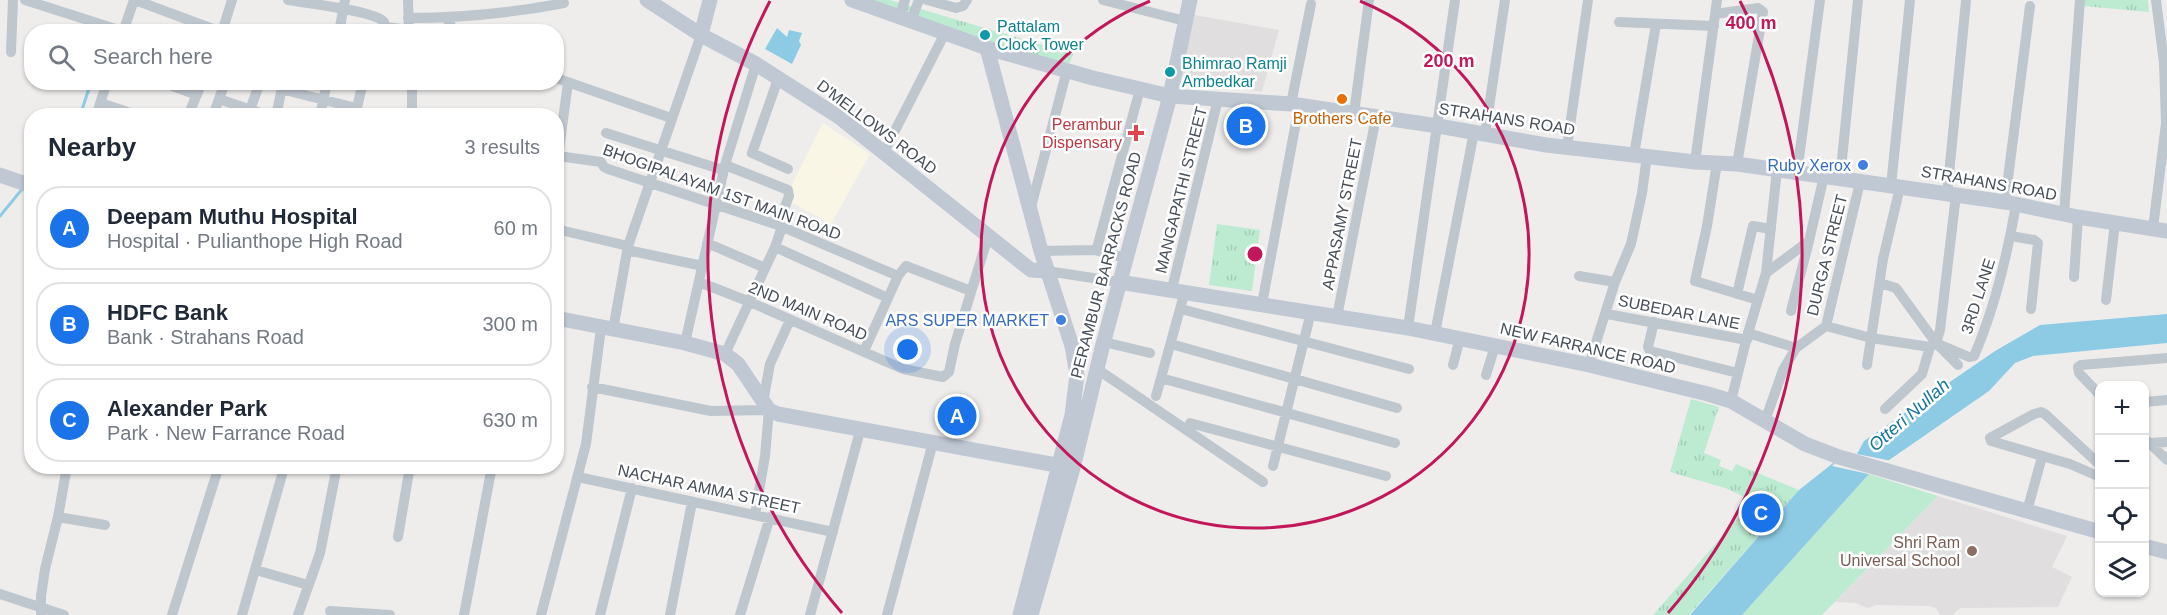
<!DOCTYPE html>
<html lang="en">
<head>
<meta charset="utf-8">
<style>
	body { margin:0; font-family:Helvetica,sans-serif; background:#f2f2f3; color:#1f2937 }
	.controls { position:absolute; right:18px; bottom:18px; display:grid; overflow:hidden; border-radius:12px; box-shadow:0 2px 4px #0004 }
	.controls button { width:54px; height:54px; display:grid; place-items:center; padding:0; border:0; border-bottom:2px solid #e0e1e3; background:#fff; color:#1f2937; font:30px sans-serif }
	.you { position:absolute; left:908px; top:350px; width:21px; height:21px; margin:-15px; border:4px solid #fff; border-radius:50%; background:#1a73e8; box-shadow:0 0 0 9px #1a73e833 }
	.badge { display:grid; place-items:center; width:39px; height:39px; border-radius:50%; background:#1a73e8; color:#fff; font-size:20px; font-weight:700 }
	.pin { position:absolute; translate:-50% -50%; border:3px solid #fff; box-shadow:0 2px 6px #0006 }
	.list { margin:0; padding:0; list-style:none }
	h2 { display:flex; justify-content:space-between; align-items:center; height:78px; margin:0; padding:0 24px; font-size:26px }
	h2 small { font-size:20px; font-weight:400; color:#747a83 }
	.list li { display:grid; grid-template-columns:39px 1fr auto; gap:18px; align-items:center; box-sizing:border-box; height:84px; margin:0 12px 12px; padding:0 12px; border:2px solid #e0e1e3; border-radius:24px }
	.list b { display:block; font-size:22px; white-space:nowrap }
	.list p { margin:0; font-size:20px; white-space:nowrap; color:#747a83 }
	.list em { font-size:20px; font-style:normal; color:#747a83 }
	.icon { flex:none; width:33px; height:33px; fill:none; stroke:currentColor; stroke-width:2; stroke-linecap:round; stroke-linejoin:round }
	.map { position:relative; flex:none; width:2167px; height:615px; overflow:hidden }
	.search { position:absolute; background:#fff; box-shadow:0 2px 4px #0004; left:24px; top:24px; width:540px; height:66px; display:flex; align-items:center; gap:15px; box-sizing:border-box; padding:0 21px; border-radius:24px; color:#747a83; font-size:22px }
	.panel { position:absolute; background:#fff; box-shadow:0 2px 4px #0004; left:24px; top:108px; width:540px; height:366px; border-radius:24px }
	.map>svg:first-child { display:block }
</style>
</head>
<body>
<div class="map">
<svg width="2167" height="615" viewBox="0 0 2167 615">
	<defs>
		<pattern id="park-tufts" width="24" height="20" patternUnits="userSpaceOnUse" patternTransform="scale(1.5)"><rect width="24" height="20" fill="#bdebd2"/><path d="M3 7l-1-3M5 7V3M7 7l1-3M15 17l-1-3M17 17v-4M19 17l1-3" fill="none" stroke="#a4cbb6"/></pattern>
	</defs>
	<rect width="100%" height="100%" fill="#efedec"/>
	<path fill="#faf6e6" d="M 823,123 L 870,154 L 831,224 L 785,199 Z"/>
	<path fill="#e0dede" d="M 1194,15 L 1279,30 L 1262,92 L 1180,79 Z
		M 1938,496 L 2067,536 L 2052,567 L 2072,577 L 2058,607 L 1961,608 L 1955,612 L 1954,615 L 1940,615 L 1936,608 L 1928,606 L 1876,605 L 1868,608 L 1855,603 L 1835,602 Z"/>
	<path fill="#bdebd2" d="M 1869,474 L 1938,496 L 1822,615 L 1742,615 Z"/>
	<path fill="url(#park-tufts)" d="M 854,0 L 890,0 L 1073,54 L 1069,65 Z
		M 2083,0 L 2148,0 L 2149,12 L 2083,6 Z
		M 1217,224 L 1260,230 L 1252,291 L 1209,285 Z
		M 1691,399 L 1719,407 L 1704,453 L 1721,460 L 1719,466 L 1732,471 L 1736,464 L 1799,490 L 1689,615 L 1653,615 L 1753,501 L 1725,488 L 1670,472 Z"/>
	<path fill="#8dcbe5" d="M 777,28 L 787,37 L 789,30 L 802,33 L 799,41 L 801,45 L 792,64 L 765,49 Z
		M 2167,314 L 2167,343 L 2033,356 L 2015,363 L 1989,391 L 1869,474 L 1742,615 L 1690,615 L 1799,490 L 1847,452 L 1857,454 L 1864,441 L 1995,351 L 2040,325 Z"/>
	<path fill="#efedec" d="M 1847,452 L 1892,461 L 1873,475 L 1832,466 Z"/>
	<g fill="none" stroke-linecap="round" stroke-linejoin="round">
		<path stroke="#8dcbe5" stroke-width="3" d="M 80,116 L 91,82
			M 0,216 L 23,188"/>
		<path stroke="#bec6ce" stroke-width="10" d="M 25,0 L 125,32
			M 135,0 L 221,32
			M 288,0 C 305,3 376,11 384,22 L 382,28
			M 408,0 L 409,32
			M 927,0 L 956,8 L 963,6 L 967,0
			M 1103,0 L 1185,21
			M 1715,14 L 1758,8 L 1763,12 L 1737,164
			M 899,17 L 905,0
			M 408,18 C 461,18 512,13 564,3
			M 447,18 L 454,32
			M 911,21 L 919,0
			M 1619,22 L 1714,26
			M 123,32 L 134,0
			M 222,32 L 232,0
			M 280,32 L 282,30 L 287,32
			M 339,32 L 345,0
			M 380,32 L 382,28 L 386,27 L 409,30
			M 11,52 L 13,0
			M 556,78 L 671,118
			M 778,79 L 752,153 L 788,169
			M 162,82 L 197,95
			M 568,83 L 558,156 L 601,162 L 604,167 L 608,169 L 778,225 L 898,276 L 864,351
			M 281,89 L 356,108
			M 219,99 L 269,116
			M 101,103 L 139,116
			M 1291,104 L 1311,4
			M 249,113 L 260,82
			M 1354,113 L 1369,0
			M 96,116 L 107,82
			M 188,116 L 202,82
			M 213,116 L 225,82
			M 276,116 L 283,83
			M 320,116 L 327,82
			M 355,116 L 363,82
			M 412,116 L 412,82
			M 606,133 L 723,170
			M 1485,134 L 1505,0
			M 1567,147 L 1588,0
			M 883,154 L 945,33
			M 1634,155 L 1656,24
			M 1695,162 L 1717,0
			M 1717,163 L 1707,226 L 1695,281 L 1758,300
			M 725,165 L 788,190 L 789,196 L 778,225
			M 1797,173 L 1820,0
			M 1840,179 L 1858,0
			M 1891,186 L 1910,0
			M 1947,194 L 1966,1
			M 2005,202 L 2030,6
			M 1031,207 L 1067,70
			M 2064,214 L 2080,0
			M 2153,228 L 2166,123 L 2164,63 L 2156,0
			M 556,229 L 628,246
			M 2011,236 L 2034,240 L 2038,243 L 2031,309
			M 707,243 L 765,268
			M 775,247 L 888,298
			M 627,250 L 703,266
			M 1094,250 L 1126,258
			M 1041,251 L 1094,250 L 1097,248 L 1140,89
			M 1047,271 L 1119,282
			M 1766,273 L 1777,170
			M 898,276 L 906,266 L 971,291
			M 1579,276 L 1615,282
			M 2074,277 L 2078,217
			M 699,282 L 750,302 L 903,369 L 943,377 L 949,372 L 955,344 L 988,237
			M 1880,283 L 1896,288 L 1936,343 L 1958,365
			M 1172,289 L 1218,99
			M 1737,294 L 1753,226 L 1771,229
			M 2106,300 L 2115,223
			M 1262,304 L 1299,106
			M 1181,309 L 1409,369
			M 1791,311 L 1809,241
			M 1607,314 L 1747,340
			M 1337,317 L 1376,117
			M 1654,322 L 1648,347 L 1650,351 L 1738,373
			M 1826,326 L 1871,338 L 1930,347 L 1936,343
			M 1408,328 L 1455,0
			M 613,330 L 628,246 L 701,35
			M 1435,333 L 1474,132
			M 1748,333 L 1796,348
			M 1104,342 L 1150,353
			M 685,343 L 725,165 L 756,64
			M 1936,343 L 1969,357 L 1974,356 C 1995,308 2007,256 2016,205
			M 1936,343 L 1940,330 L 1956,195
			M 1171,344 L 1397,408
			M 725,354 L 775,247 L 782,227
			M 1453,365 L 1460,338
			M 1589,365 L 1615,282 L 1631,244 L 1642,193 L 1647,156
			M 1867,365 L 1883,259 L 1900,187
			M 1097,369 L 1263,482
			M 1486,375 L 1495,346
			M 1161,378 L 1395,443
			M 592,387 L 711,411 L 769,410 L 765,456 L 755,515
			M 2100,395 L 2079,373 L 2078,367 L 2081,365 L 2167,358
			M 1156,396 L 1185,291
			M 1731,401 L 1748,333 L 1766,273 L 1809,241 L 1824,176
			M 763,402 L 770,364 L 790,320
			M 2144,402 L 2167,400
			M 1885,409 L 1922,374 L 1930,347
			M 1765,421 L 1783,370 L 1796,348 L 1826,326 L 1860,182
			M 1190,423 L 1386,476
			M 2144,438 L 2167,460
			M 2150,443 L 2167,442
			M 2100,465 L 2045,414 L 2041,412 L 2034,414 L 1990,438 L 1991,441 L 2070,464 L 2100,477
			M 1273,466 L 1311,312
			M 578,477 L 833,532
			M 2027,511 L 2042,457
			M 58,517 L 105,525
			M 398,537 L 410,466
			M 256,570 L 308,585
			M 0,594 L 64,615
			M 330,611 L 390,615
			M 41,615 L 41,596 L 45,569 L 58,517 L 67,466
			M 172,615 L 219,466
			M 242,615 L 282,475
			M 298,615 L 320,553 L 337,466
			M 464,615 L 492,466
			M 541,615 L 586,444 L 601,328
			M 600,615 L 632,488
			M 670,615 L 692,502
			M 740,615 L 770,517
			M 810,615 L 860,431
			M 887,615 L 933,442"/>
		<path stroke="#c0c8d4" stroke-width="15" d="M 647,0 L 701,35 L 756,64 L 839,117 L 1031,270 L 1047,271
			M 852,0 L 987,48 L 1093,78 L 1170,96 L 1291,104 L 1438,126 L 1546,145 L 1695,162 L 1737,164 L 2005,202 L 2078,217 L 2167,231
			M 701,35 L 710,0
			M 987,48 L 1041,251 L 1072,346 L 1077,375 L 1072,415 L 1020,615
			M 0,175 L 32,186
			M 1119,282 L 1408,328 L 1589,365 L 1708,394 L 1731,401 L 1805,444 L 1839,457 L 2100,532
			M 556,318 L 685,343 L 725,354 L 738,364 L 769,410 L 778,414 L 1067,467
			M 2144,546 L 2167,552
			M 1031,615 L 1073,468 L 1102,348 L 1170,96 L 1190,0"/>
	</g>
	<g fill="none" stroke="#c2185b" stroke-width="3">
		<path d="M1360 1A274 274 0 1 1 1150 1"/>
		<path d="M842 613A547 547 0 0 1 770 1M1740 1A547 547 0 0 1 1668 613"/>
	</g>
	<g fill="#0f9aa8" stroke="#fff" stroke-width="2">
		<circle cx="985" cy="35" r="6"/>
		<circle cx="1170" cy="72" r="6"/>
	</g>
	<circle fill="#e8710a" stroke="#fff" stroke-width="2" cx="1342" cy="99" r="6"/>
	<path fill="#e0444e" stroke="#fff" stroke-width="2" d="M1133 124h6v6h6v6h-6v6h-6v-6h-6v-6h6z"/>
	<g fill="#3f7fe0" stroke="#fff" stroke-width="2">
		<circle cx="1863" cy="165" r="6"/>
		<circle cx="1061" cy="320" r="6"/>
	</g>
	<circle fill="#8d6e63" stroke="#fff" stroke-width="2" cx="1972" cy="551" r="6"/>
	<g text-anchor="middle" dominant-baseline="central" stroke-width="5" stroke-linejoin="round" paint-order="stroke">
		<g font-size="16" fill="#0d838f" stroke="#fff" text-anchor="start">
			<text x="997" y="26">Pattalam<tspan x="997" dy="18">Clock Tower</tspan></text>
			<text x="1182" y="63">Bhimrao Ramji<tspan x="1182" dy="18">Ambedkar</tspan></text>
		</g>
		<g font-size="16" fill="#c56008" stroke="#fff">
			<text x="1342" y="118">Brothers Cafe</text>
		</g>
		<g font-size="16" fill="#464e58" stroke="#fff">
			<text transform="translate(1507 119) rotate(9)">STRAHANS ROAD</text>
			<text transform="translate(877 127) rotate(37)">D'MELLOWS ROAD</text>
			<text transform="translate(1989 183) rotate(10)">STRAHANS ROAD</text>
			<text transform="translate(1181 190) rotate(-76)">MANGAPATHI STREET</text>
			<text transform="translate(722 192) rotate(20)">BHOGIPALAYAM 1ST MAIN ROAD</text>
			<text transform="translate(1342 214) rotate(-79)">APPASAMY STREET</text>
			<text transform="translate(1827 255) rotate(-76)">DURGA STREET</text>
			<text transform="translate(1106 265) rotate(-75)">PERAMBUR BARRACKS ROAD</text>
			<text transform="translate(1978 296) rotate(-72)">3RD LANE</text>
			<text transform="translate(808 311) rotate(23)">2ND MAIN ROAD</text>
			<text transform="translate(1679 312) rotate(11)">SUBEDAR LANE</text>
			<text transform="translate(1588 348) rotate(13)">NEW FARRANCE ROAD</text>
			<text transform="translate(709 489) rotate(12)">NACHAR AMMA STREET</text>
		</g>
		<g font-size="16" fill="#be3a42" stroke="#fff" text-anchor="end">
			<text x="1122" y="124">Perambur<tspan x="1122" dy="18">Dispensary</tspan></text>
		</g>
		<g font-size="16" fill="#366cbe" stroke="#fff" text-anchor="end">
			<text x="1851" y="165">Ruby Xerox</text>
			<text x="1049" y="320">ARS SUPER MARKET</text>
		</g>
		<g font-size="16" fill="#785e54" stroke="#fff" text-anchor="end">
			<text x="1960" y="542">Shri Ram<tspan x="1960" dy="18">Universal School</tspan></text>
		</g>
		<g font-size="18" font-style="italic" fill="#16759c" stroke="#fff">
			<text transform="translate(1909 415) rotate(-41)">Otteri Nullah</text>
		</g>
	</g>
	<circle cx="1255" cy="254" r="9" fill="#c2185b" stroke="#fff" stroke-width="3"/>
	<g font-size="18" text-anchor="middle" font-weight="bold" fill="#c2185b" stroke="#fff" stroke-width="5" stroke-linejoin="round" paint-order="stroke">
		<text x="1751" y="29">400 m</text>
		<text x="1449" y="67">200 m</text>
	</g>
</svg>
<div class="controls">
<button>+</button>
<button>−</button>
<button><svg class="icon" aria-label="locate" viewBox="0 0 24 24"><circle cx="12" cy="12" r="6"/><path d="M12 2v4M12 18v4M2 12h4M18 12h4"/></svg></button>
<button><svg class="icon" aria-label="layers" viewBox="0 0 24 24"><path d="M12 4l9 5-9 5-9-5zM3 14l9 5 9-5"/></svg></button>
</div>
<div class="you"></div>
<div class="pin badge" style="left:957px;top:416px">A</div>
<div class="pin badge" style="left:1246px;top:126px">B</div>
<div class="pin badge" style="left:1761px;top:513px">C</div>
<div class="search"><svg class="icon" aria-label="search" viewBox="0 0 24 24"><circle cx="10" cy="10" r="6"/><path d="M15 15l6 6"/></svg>Search here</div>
<section class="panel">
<h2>Nearby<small>3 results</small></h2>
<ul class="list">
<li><span class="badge">A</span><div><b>Deepam Muthu Hospital</b><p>Hospital · Pulianthope High Road</p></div><em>60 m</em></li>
<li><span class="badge">B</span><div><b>HDFC Bank</b><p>Bank · Strahans Road</p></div><em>300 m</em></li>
<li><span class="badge">C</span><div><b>Alexander Park</b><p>Park · New Farrance Road</p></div><em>630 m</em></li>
</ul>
</section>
</div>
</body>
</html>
